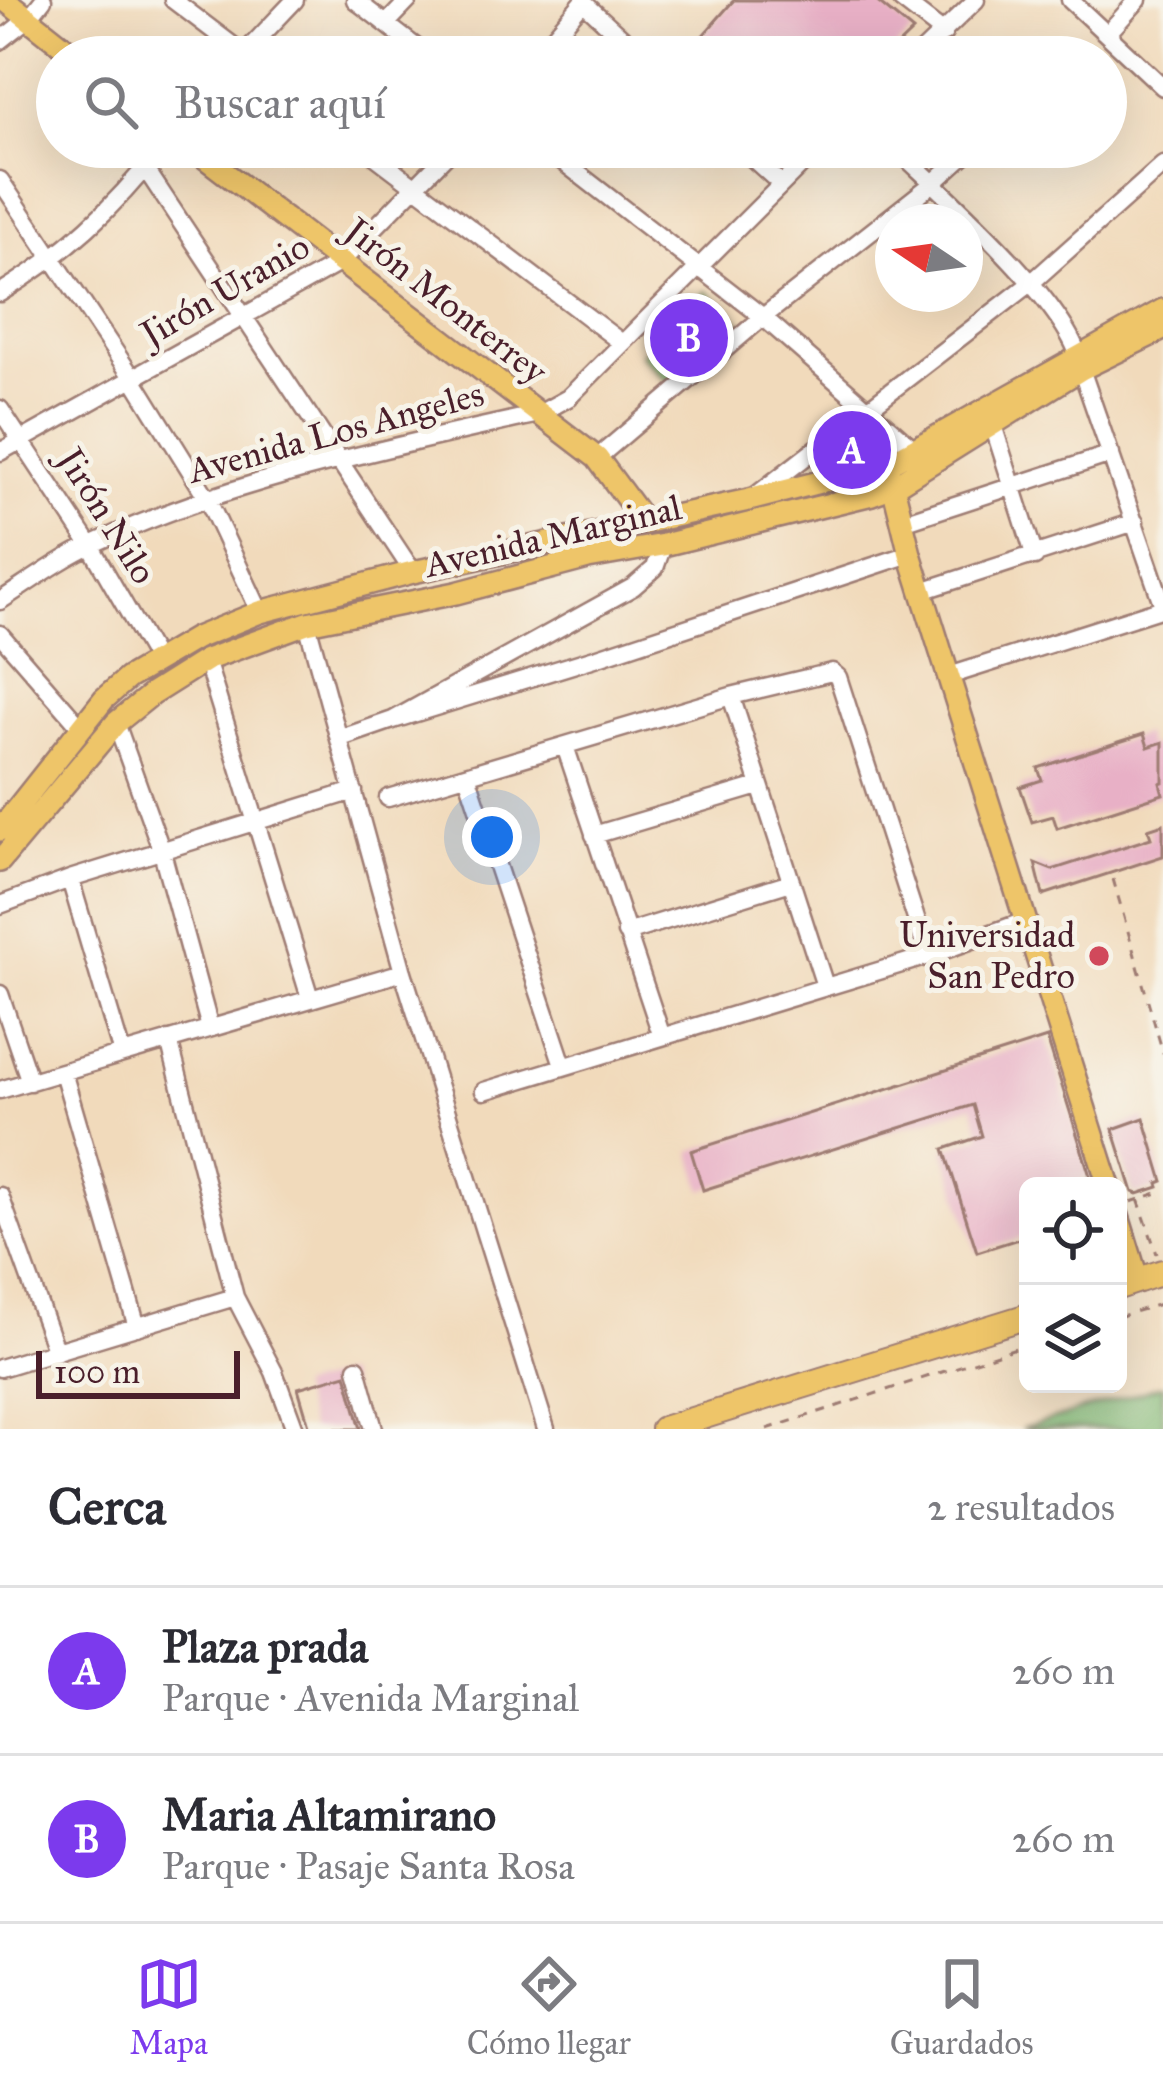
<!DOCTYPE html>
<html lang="es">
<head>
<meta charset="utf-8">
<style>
	body { margin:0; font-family:"IM FELL Great Primer",serif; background:#f7f7f7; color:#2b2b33 }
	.controls { position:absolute; right:36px; bottom:36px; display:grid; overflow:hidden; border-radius:18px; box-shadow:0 12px 48px #0002 }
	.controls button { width:108px; height:108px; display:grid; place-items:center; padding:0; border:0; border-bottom:3px solid #e1e1e2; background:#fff; color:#2b2b33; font:60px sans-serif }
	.compass { position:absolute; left:875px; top:204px; width:108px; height:108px; border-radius:50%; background:#fff; box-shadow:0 12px 48px #0002; rotate:283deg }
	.scale { position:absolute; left:36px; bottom:30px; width:204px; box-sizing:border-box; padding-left:12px; border:6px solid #4a1f2b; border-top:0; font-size:33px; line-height:42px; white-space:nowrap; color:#4a1f2b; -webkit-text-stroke:9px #f7f3e8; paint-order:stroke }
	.you { position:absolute; left:492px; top:837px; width:42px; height:42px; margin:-30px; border:9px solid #fff; border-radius:50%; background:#1a73e8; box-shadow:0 0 0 18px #1a73e833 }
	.badge { display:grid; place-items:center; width:78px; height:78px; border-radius:50%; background:#7c3aed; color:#fff; font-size:39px; font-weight:700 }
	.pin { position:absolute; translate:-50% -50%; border:6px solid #fff; box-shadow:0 3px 12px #0006 }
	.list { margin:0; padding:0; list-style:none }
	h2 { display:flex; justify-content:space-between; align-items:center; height:156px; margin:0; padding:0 48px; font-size:51px }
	h2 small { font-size:39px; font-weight:400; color:#7c7c81 }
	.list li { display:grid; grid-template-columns:78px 1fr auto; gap:36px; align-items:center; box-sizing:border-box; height:168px; padding:0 48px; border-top:3px solid #e1e1e2 }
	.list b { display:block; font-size:45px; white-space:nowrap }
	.list p { margin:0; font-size:39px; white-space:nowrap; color:#7c7c81 }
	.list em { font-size:39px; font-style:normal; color:#7c7c81 }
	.icon { flex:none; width:66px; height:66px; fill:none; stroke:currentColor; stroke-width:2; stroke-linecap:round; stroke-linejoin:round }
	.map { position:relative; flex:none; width:1163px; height:1429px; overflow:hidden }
	.search { position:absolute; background:#fff; box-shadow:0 12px 48px #0002; left:36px; right:36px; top:36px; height:132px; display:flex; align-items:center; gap:30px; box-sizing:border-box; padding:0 42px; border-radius:66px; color:#7c7c81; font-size:45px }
	.sheet { height:492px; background:#fff }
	nav { display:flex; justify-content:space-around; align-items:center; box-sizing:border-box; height:168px; border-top:3px solid #e1e1e2; background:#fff; font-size:33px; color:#7c7c81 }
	nav a { display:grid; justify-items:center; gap:6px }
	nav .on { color:#7c3aed }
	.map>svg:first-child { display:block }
</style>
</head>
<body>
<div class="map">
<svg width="1163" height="1429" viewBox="0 0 1163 1429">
	<rect width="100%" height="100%" fill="#f7f3e8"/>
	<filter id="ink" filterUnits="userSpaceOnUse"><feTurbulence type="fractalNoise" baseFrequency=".00833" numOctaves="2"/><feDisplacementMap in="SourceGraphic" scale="24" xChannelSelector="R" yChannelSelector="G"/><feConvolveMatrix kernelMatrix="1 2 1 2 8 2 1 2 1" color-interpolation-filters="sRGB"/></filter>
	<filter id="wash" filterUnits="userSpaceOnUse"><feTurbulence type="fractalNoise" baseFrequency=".004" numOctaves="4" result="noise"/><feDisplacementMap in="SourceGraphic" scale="48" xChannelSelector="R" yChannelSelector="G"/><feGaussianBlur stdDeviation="2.7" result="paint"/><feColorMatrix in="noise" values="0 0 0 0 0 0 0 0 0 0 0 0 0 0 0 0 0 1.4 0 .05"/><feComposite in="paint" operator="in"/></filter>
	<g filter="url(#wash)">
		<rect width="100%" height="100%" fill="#f1dabb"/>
		<path fill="#a4da8b" stroke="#777c5b" stroke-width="3" d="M 706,291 L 740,322 L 667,381 L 641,354 Z"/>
		<path fill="#83ba77" stroke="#666c51" stroke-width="3" d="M 1163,1385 L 1163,1429 L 1021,1429 Z"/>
		<g id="blocks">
			<path fill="#e8b0c6" d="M 734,0 L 875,0 L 913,31 L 886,57 L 684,57 Z
				M 1144,734 L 1148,747 L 1163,742 L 1163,782 L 1160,783 L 1163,794 L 1057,828 L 1053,816 L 1032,822 L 1020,787 L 1042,780 L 1038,768 Z
				M 1163,824 L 1163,856 L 1043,895 L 1035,863 L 1052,870 L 1151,838 L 1148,829 Z
				M 1047,1038 L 1090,1176 L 1081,1179 L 1083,1186 L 1028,1186 L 1028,1236 L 977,1252 L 944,1149 L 982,1136 L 973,1105 L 703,1190 L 691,1151 Z
				M 1144,1118 L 1163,1181 L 1158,1183 L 1159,1187 L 1138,1194 L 1133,1192 L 1113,1129 Z
				M 346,1374 L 361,1429 L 310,1429 L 298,1388 Z"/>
		</g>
	</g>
	<g filter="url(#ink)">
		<use href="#blocks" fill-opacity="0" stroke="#9e7c73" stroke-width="3"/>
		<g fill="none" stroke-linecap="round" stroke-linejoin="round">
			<g stroke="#9e7c73" stroke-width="21">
				<path id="minor" d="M 173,0 L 248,57
					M 355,0 L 429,57
					M 901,0 L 944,33
					M 1070,0 L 1163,87
					M 386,24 L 409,0
					M 1107,34 L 1138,0
					M 0,41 L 28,19 L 43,0
					M 241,57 L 295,0
					M 536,57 L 583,2 L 643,57
					M 917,57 L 976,0
					M 363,147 L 622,343
					M 544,147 L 763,317 L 923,457
					M 740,147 L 781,184
					M 895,147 C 939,190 1078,311 1081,369 L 1163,606
					M 145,168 L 413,572
					M 0,180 L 134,380 L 206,496 L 260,612
					M 0,293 C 67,252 113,209 162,147
					M 869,408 L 886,465
					M 0,409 L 90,545 L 156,660
					M 992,422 L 1035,557
					M 0,452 L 341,262 L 454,147
					M 597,458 L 763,317 L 932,184 L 973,147
					M 755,496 L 1031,283 L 1163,165
					M 903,522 L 1111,454
					M 922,591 L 1135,522
					M 0,601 C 31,581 62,558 95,543 C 236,478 388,448 539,414 L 568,398 L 819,147
					M 307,623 L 403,972 L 546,1429
					M 0,634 L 80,726
					M 206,660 L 310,998
					M 949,676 L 1163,608
					M 731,696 L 825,986
					M 393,720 L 595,658 L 910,554
					M 116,723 L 162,852 L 210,1028
					M 341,738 L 393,720 L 633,587 L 655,568 L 663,545
					M 565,746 L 662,1037
					M 467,775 L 563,1065
					M 388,798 L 731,696 L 832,672 L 838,677 L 928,956
					M 594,835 L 759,786
					M 70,879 L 122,1054
					M 0,905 L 70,879 L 354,791
					M 626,933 L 791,882
					M 0,994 L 30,1082
					M 169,1040 L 235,1297 L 274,1372 L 295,1429
					M 63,1072 L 137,1327
					M 0,1090 L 403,972
					M 484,1091 L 928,956 L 1025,921
					M 0,1196 L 56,1352
					M 0,1368 L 235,1297
					M 357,1368 L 374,1429"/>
			</g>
			<g stroke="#9e7c73" stroke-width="26">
				<path id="major" d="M 5,0 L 77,57
					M 191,147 L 597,458 L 645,523
					M 891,477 L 910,554 L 1109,1186
					M 0,830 L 104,699 L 128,678 L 196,638 L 260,612 L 413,572 L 749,500 L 886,465 L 1163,310
					M 0,861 L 116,723 L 152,694 L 206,660 L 307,623 L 456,593 L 588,558 L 663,545 L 872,494 L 894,486 L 1081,369 L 1163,329
					M 1118,1216 L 1138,1281"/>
			</g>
			<g stroke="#9e7c73" stroke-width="28">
				<path id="highway" d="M 1118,1287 L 1163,1272
					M 663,1429 L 1028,1316"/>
			</g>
			<path stroke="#9e7c73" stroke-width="3" stroke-dasharray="9 9" stroke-linecap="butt" d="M 1113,879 L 1163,1053
				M 1138,1199 L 1157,1254
				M 1131,1202 L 1163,1191
				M 1118,1317 L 1163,1303
				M 767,1429 L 1028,1344"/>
			<use href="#minor" stroke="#fff" stroke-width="16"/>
			<use href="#major" stroke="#eec569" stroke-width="21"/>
			<use href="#highway" stroke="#eec569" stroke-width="24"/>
		</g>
	</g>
	<circle fill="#d1495b" stroke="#f7f3e8" stroke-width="4.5" cx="1099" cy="956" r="12"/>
	<g text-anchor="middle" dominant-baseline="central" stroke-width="10" stroke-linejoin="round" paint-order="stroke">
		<g font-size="36" fill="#4a1f2b" stroke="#f7f3e8">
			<text transform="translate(225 290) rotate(-30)">Jirón Uranio</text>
			<text transform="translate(446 301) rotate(38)">Jirón Monterrey</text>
			<text transform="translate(336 432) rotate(-15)">Avenida Los Angeles</text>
			<text transform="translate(107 516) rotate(58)">Jirón Nilo</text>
			<text transform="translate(553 536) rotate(-13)">Avenida Marginal</text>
		</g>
		<g font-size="36" fill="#4a1f2b" stroke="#f7f3e8" text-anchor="end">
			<text x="1075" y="935">Universidad<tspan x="1075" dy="41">San Pedro</tspan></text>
		</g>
	</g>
</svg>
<div class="controls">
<button><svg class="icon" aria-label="locate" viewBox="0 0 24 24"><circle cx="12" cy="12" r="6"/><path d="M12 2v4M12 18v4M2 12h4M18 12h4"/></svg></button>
<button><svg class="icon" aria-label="layers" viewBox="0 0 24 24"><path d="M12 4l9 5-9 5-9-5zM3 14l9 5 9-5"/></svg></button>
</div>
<svg class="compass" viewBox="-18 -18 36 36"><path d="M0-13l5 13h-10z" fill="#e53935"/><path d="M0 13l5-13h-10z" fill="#7c7c81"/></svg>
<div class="scale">100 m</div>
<div class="you"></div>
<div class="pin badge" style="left:852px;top:450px">A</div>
<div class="pin badge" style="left:689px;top:338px">B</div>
<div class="search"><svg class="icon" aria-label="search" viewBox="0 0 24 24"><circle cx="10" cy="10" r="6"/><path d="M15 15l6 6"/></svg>Buscar aquí</div>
</div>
<section class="sheet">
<h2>Cerca<small>2 resultados</small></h2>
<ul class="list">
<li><span class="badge">A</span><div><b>Plaza prada</b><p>Parque · Avenida Marginal</p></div><em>260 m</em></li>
<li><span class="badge">B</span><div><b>Maria Altamirano</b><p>Parque · Pasaje Santa Rosa</p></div><em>260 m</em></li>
</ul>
</section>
<nav>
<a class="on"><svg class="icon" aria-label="map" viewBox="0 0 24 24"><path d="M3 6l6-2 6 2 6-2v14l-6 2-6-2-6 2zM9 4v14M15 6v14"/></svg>Mapa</a>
<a><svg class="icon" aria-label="directions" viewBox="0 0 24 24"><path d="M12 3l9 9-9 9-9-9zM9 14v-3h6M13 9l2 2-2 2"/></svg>Cómo llegar</a>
<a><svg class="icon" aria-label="saved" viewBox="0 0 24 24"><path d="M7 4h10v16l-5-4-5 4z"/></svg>Guardados</a>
</nav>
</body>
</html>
